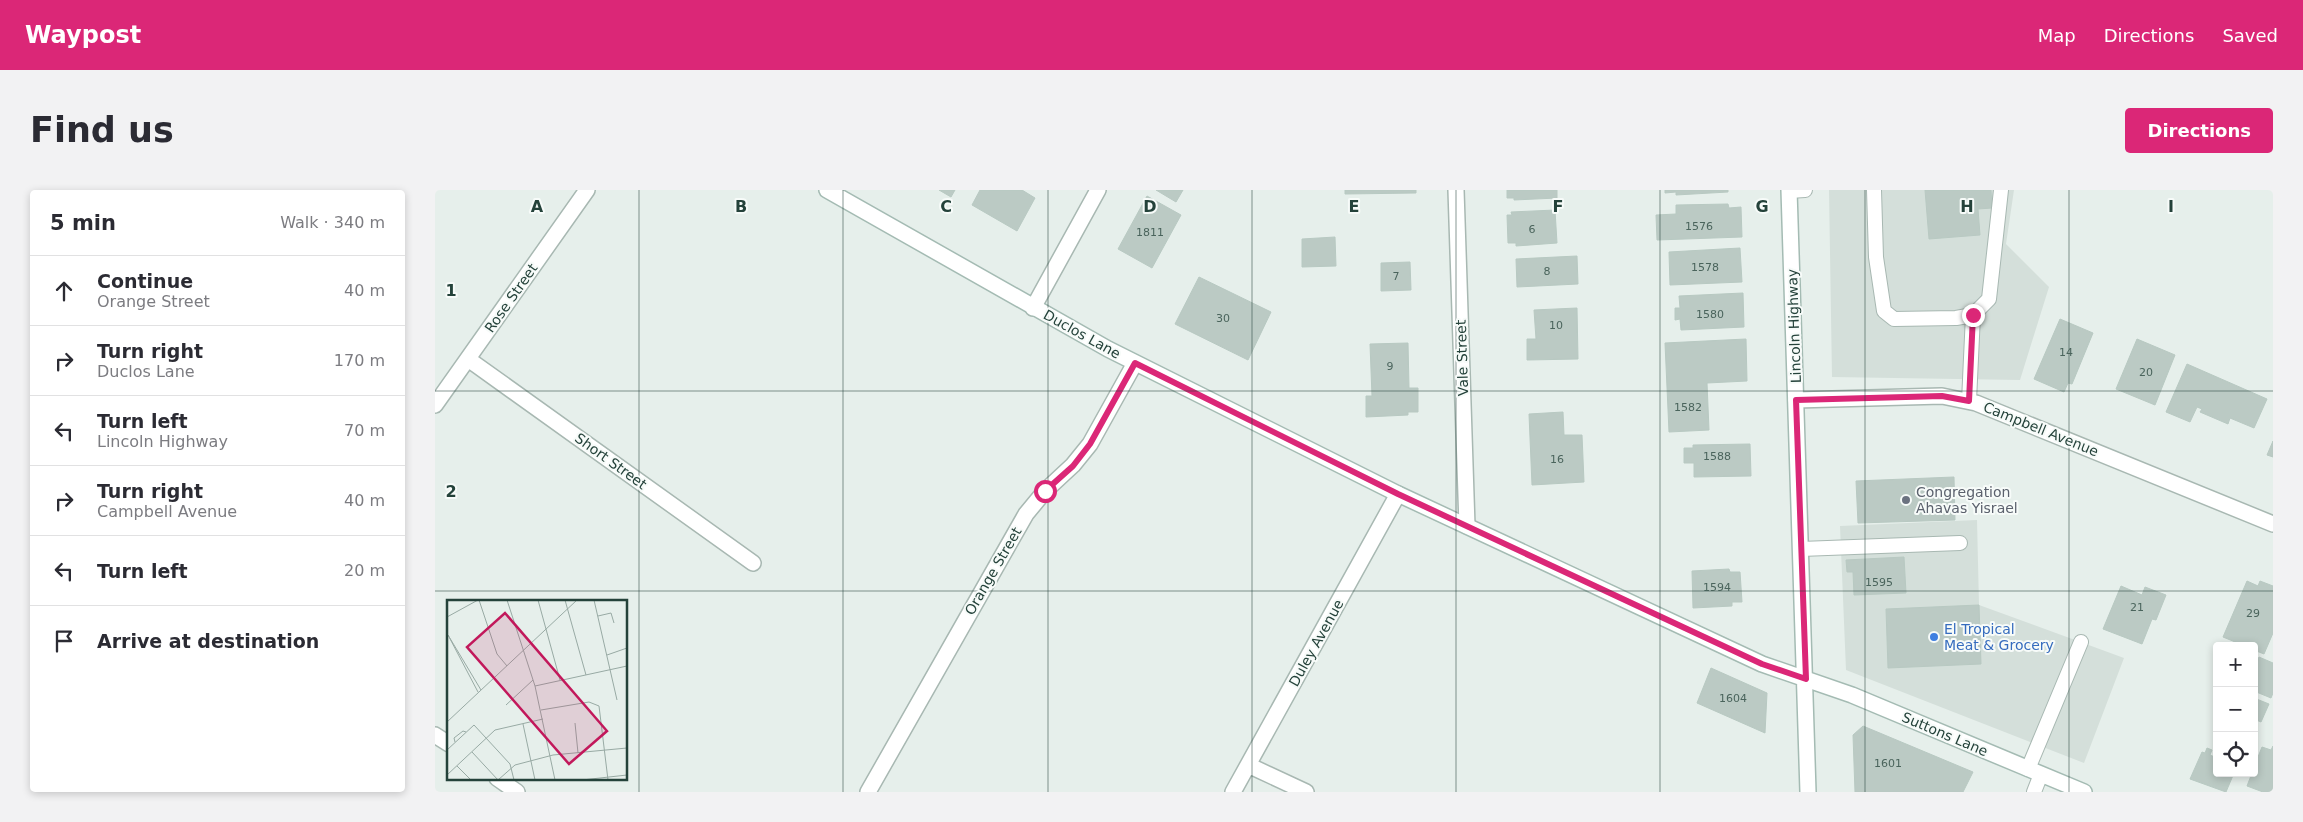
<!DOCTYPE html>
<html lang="en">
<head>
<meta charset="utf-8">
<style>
	body { margin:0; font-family:"DejaVu Sans",sans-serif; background:#f2f2f3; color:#2b2b33 }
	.controls { position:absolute; right:15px; bottom:15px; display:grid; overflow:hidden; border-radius:5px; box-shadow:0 2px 8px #0003 }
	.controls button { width:45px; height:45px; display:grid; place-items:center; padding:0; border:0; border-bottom:1px solid #e1e1e2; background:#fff; color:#2b2b33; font:25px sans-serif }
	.stop { position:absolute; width:15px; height:15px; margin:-11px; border:4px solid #db2777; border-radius:50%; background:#fff }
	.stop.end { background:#db2777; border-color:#fff; box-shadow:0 1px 5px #0008 }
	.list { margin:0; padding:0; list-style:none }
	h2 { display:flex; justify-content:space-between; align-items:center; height:65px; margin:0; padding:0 20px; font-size:21px }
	h2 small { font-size:16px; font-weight:400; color:#7c7c81 }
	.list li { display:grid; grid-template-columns:32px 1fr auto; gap:15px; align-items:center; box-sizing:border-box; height:70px; padding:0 20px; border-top:1px solid #e1e1e2 }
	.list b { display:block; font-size:19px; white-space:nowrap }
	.list p { margin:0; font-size:16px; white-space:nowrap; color:#7c7c81 }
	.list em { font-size:16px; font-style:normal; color:#7c7c81 }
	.icon { flex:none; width:28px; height:28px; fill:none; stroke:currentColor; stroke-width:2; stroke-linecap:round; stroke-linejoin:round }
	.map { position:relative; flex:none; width:1838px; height:602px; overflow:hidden; border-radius:5px }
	header { display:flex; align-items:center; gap:30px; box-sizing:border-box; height:70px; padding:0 25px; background:#db2777; color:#fff }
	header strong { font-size:24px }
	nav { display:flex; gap:28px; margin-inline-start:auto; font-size:18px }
	.intro { display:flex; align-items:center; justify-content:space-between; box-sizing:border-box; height:120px; padding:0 30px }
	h1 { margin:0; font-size:35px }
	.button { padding:12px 22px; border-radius:5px; background:#db2777; color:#fff; font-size:18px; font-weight:700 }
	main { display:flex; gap:30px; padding:0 30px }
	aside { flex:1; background:#fff; border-radius:5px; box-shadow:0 2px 8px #0003 }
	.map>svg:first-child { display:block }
</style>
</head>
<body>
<header>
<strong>Waypost</strong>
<nav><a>Map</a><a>Directions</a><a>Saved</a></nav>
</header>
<div class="intro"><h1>Find us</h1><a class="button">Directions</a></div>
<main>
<aside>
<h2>5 min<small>Walk · 340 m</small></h2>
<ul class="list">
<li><svg class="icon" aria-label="ahead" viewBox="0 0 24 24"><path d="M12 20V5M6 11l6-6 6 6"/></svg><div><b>Continue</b><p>Orange Street</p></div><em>40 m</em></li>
<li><svg class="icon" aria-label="right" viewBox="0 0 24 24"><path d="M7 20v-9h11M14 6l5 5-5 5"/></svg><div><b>Turn right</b><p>Duclos Lane</p></div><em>170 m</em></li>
<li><svg class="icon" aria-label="left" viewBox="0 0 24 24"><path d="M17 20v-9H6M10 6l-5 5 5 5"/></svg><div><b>Turn left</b><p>Lincoln Highway</p></div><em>70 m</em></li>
<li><svg class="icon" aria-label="right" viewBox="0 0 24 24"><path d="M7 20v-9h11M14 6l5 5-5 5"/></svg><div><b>Turn right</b><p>Campbell Avenue</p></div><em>40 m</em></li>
<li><svg class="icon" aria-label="left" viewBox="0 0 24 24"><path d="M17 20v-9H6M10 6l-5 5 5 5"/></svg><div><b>Turn left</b></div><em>20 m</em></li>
<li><svg class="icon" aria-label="arrive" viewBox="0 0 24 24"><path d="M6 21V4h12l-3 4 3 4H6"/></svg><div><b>Arrive at destination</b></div></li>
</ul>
</aside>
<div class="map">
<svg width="1838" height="602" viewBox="0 0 1838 602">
	<rect width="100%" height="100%" fill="#e6efeb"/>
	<path fill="#d4dfda" d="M 1394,0 L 1579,0 L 1571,54 L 1614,97 L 1585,190 L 1397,187 Z
		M 1542,330 L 1544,415 L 1689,468 L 1649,573 L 1411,480 L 1405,336 Z"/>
	<path fill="#bbcac4" stroke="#b8c9c2" d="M 504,0 L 520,0 L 516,7 Z
		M 545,0 L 587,0 L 600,8 L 582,41 L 537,15 Z
		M 721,0 L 748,0 L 741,12 Z
		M 910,0 L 981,0 L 981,3 L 910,4 Z
		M 1072,0 L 1122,0 L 1122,8 L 1079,10 L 1079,8 L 1072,8 Z
		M 1230,0 L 1293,0 L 1293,2 L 1241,5 L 1241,2 L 1230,3 Z
		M 1490,0 L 1556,0 L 1557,18 L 1543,19 L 1545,45 L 1494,49 Z
		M 712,6 L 746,25 L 717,78 L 683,59 Z
		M 1293,14 L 1294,18 L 1306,17 L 1307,47 L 1222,50 L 1221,25 L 1241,24 L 1241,15 Z
		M 1120,20 L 1122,53 L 1081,56 L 1081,53 L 1073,53 L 1072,25 L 1077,25 L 1076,22 Z
		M 900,47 L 901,76 L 867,77 L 867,49 Z
		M 1305,58 L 1307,92 L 1235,95 L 1234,62 Z
		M 1142,66 L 1143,94 L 1082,97 L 1081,69 Z
		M 975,72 L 976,100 L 946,101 L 946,73 Z
		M 764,87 L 836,122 L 813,170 L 740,134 Z
		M 1308,103 L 1309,137 L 1246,140 L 1245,129 L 1240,130 L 1240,118 L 1245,118 L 1244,106 Z
		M 1142,118 L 1143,169 L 1092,170 L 1092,149 L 1101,149 L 1099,120 Z
		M 1625,129 L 1658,143 L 1637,194 L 1633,193 L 1629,202 L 1599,189 Z
		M 1311,149 L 1312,191 L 1272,193 L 1274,240 L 1234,242 L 1230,153 Z
		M 1702,149 L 1740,165 L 1720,215 L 1681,199 Z
		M 973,153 L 974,198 L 983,198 L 983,222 L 973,222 L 973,225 L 931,227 L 931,206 L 937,206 L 935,154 Z
		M 1752,174 L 1832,209 L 1819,238 L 1795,228 L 1793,234 L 1765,222 L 1767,219 L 1762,217 L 1755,232 L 1731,222 Z
		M 1128,222 L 1129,245 L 1147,245 L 1149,292 L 1097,295 L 1094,224 Z
		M 1838,251 L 1838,267 L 1832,265 Z
		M 1315,254 L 1316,286 L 1259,287 L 1259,273 L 1249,273 L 1249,258 L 1258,258 L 1258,255 Z
		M 1519,287 L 1520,330 L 1423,333 L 1421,291 Z
		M 1469,367 L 1471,403 L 1419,405 L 1418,382 L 1412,382 L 1411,370 Z
		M 1294,379 L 1295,382 L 1305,382 L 1307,412 L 1297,412 L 1297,416 L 1258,418 L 1257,381 Z
		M 1812,391 L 1823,396 L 1825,391 L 1838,396 L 1838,443 L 1829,464 L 1819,460 L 1819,456 L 1810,456 L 1788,447 Z
		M 1686,396 L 1707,405 L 1710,397 L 1731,405 L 1721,430 L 1717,429 L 1707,454 L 1668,439 Z
		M 1544,415 L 1546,474 L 1453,478 L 1451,419 Z
		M 1824,467 L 1838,473 L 1838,503 L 1836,508 L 1819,501 L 1819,479 Z
		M 1276,478 L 1332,503 L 1330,543 L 1262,513 Z
		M 1819,508 L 1834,514 L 1826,532 L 1819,529 Z
		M 1428,536 L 1538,582 L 1528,602 L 1420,602 L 1418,545 Z
		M 1838,556 L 1838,602 L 1828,602 L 1812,596 L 1817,583 L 1819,583 L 1819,577 L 1827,557 L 1836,560 Z
		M 1772,558 L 1777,560 L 1775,565 L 1782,568 L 1782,583 L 1799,583 L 1791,602 L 1755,589 L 1767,562 L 1770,563 Z"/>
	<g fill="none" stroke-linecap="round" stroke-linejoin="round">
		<g stroke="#a8b8b2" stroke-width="16">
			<path id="lane" d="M 1439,0 L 1441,67 L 1449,121 L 1459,129 L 1521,128 L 1538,125 L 1554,109 L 1566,0
				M 1354,1 L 1370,0
				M 1534,211 L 1538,125
				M 1366,359 L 1525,353
				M 1593,579 L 1646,452
				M 1599,602 L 1606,584"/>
		</g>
		<g stroke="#a8b8b2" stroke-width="18">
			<path id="street" d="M 1021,0 L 1032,336
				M 598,118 L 663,0
				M 33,169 L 318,373
				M 1361,210 L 1507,206 L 1541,213 L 1838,334
				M 0,215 L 152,0
				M 0,545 L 14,554
				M 813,575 L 871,602
				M 62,588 L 82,602
				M 433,602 L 591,324 L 610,301 L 638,275 L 655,254 L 700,173
				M 798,602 L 963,304"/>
		</g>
		<g stroke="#a4bbb3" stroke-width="18">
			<path id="secondary" d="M 392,0 L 673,159 L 963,304 L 1327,474 L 1417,505 L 1649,602
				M 1354,0 L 1373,602"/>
		</g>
		<use href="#lane" stroke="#fff" stroke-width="14"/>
		<use href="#street" stroke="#fff" stroke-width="15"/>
		<use href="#secondary" stroke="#fff" stroke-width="15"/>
	</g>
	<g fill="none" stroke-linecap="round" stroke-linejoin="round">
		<path stroke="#db2777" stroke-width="6" d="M 610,301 L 638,276 L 655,254 L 700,173 L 963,304 L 1327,474 L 1371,489 L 1361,210 L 1507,206 L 1534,211 L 1538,125"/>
	</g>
	<path fill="none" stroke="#24423a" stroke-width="1" stroke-opacity="0.55" d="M 204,0 L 204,602M 408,0 L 408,602M 613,0 L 613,602M 817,0 L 817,602M 1021,0 L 1021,602M 1225,0 L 1225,602M 1430,0 L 1430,602M 1634,0 L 1634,602M 0,201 L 1838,201M 0,401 L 1838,401"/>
	<circle fill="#6b7280" stroke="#f7fbf9" stroke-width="2" cx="1471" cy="310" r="5"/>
	<circle fill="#3f7fe0" stroke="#f7fbf9" stroke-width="2" cx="1499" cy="447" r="5"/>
	<g text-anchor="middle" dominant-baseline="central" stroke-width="4" stroke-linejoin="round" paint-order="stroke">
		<g font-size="11" fill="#4a645c">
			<text x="1264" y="36">1576</text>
			<text x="1097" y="39">6</text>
			<text x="715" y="42">1811</text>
			<text x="1270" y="77">1578</text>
			<text x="1112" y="81">8</text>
			<text x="961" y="86">7</text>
			<text x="1275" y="124">1580</text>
			<text x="788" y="128">30</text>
			<text x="1121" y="135">10</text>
			<text x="1631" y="162">14</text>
			<text x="955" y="176">9</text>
			<text x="1711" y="182">20</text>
			<text x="1253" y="217">1582</text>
			<text x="1282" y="266">1588</text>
			<text x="1122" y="269">16</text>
			<text x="1444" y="392">1595</text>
			<text x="1282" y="397">1594</text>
			<text x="1702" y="417">21</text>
			<text x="1818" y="423">29</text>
			<text x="1298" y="508">1604</text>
			<text x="1453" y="573">1601</text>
		</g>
		<g font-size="14" fill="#24423a" stroke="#f7fbf9">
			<text transform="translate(76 108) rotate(-55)">Rose Street</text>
			<text transform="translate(1359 136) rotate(-92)">Lincoln Highway</text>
			<text transform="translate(647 144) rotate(29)">Duclos Lane</text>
			<text transform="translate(1027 168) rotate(-92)">Vale Street</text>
			<text transform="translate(1606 239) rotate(22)">Campbell Avenue</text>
			<text transform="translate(176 271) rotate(36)">Short Street</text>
			<text transform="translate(558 381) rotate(-60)">Orange Street</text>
			<text transform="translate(881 453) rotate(-61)">Duley Avenue</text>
			<text transform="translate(1510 544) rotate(23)">Suttons Lane</text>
		</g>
		<g font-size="14" fill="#5b616d" stroke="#f7fbf9" text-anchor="start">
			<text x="1481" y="302">Congregation<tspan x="1481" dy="16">Ahavas Yisrael</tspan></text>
		</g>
		<g font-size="14" fill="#366cbe" stroke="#f7fbf9" text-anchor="start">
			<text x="1509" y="439">El Tropical<tspan x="1509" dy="16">Meat &amp; Grocery</tspan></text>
		</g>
	</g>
	<g transform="translate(12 410)">
		<rect width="180" height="180" fill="#e6efeb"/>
		<path fill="none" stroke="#98aaa4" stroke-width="1" d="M 32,0 L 50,54 L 60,66M 60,0 L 88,86 L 108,180M 91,0 L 113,80M 118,0 L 139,75M 147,0 L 170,100M 151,16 L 164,13 L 167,23M 0,17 L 31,0M 160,55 L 180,48M 88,86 L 180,66M 31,92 L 1,35 L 34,90M 59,105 L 86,80M 94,110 L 142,102 L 152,106 L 161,180M 0,122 L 130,0M 128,123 L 131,153M 76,124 L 88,180M 8,142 L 7,138 L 16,131 L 19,132M 0,150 L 27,125 L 63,164 L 67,180M 25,152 L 51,180M 10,166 L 24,180M 0,175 L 48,130 L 96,119M 51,180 L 68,165 L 106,155 L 180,148M 135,180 L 180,175"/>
		<path fill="#c2185b" fill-opacity="0.15" stroke="#c2185b" stroke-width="2.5" d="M 58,13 L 160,131 L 122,164 L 20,47 Z"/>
		<rect width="180" height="180" fill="none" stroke="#24423a" stroke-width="2.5"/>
	</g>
	<g font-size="16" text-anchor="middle" font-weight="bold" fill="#24423a" stroke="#f7fbf9" stroke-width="4" stroke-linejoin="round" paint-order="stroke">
		<text x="102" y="22">A</text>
		<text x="306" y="22">B</text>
		<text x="511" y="22">C</text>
		<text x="715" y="22">D</text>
		<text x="919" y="22">E</text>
		<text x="1123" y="22">F</text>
		<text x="1327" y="22">G</text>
		<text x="1532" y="22">H</text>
		<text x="1736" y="22">I</text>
		<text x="16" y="106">1</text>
		<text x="16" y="307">2</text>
	</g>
</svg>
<div class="controls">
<button>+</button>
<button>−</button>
<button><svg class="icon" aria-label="locate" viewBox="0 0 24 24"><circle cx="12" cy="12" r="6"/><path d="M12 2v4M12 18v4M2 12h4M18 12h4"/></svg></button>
</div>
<div class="stop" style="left:610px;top:301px"></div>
<div class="stop end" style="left:1538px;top:125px"></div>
</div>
</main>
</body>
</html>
